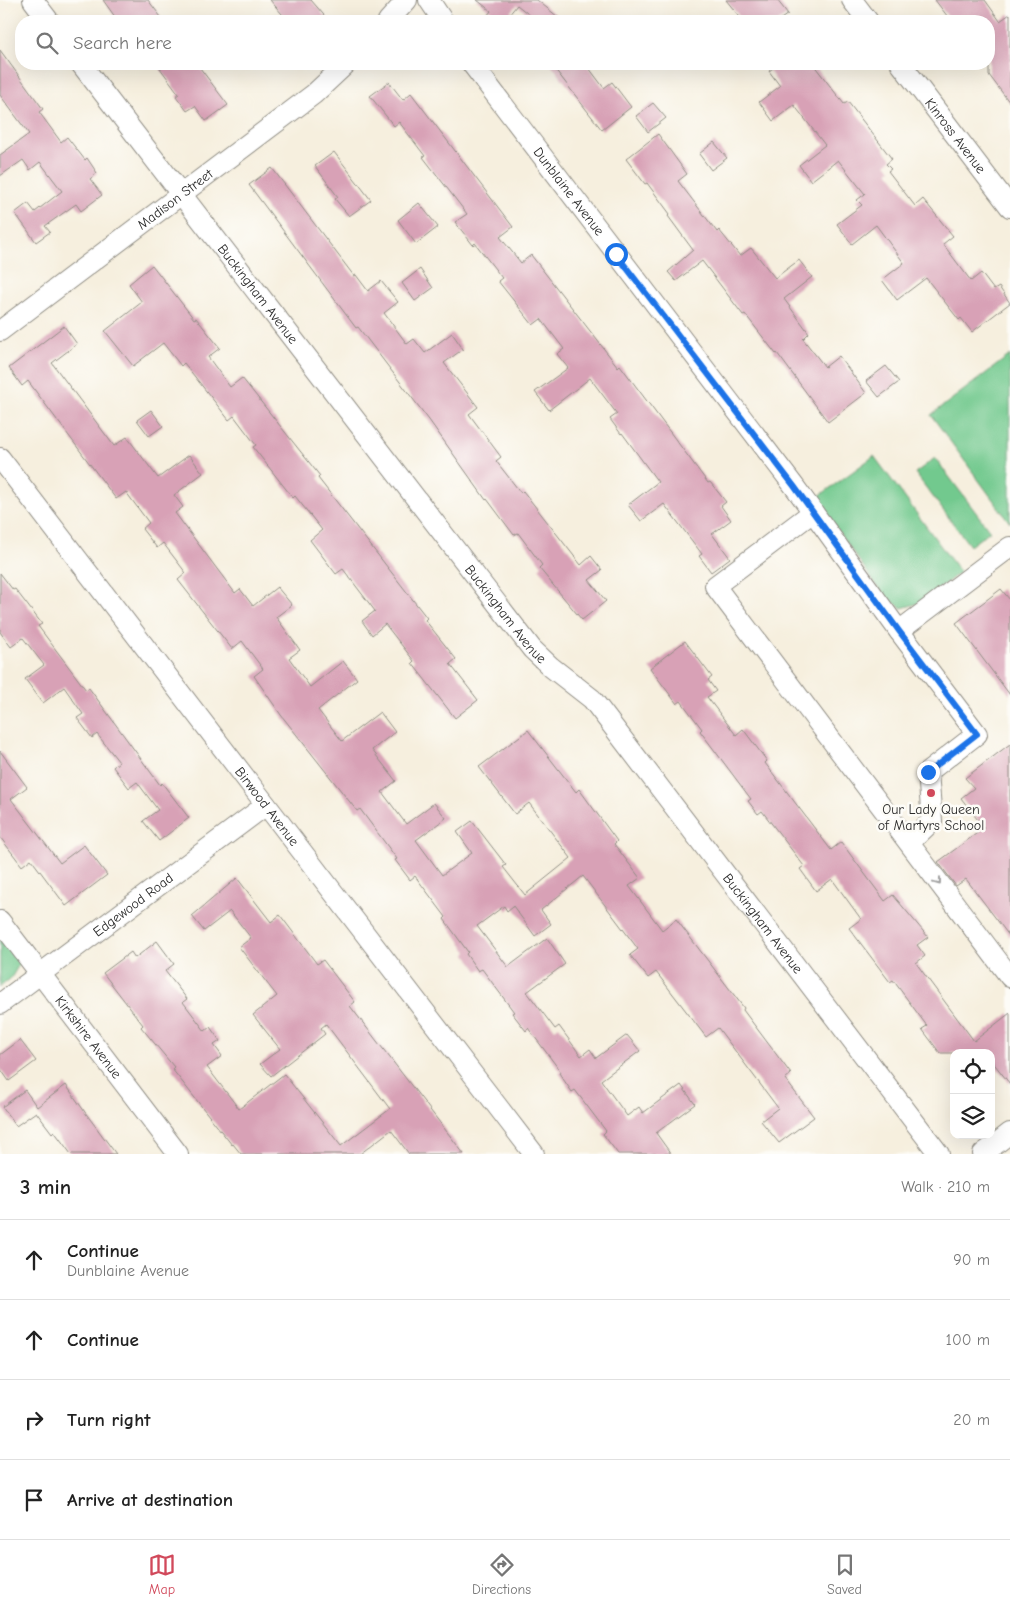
<!DOCTYPE html>
<html lang="en">
<head>
<meta charset="utf-8">
<style>
	body { margin:0; font-family:"Comic Neue",sans-serif; background:#f2f2f2; color:#222 }
	.controls { position:absolute; right:15px; bottom:15px; display:grid; overflow:hidden; border-radius:10px; box-shadow:0 5px 20px #0002 }
	.controls button { width:45px; height:45px; display:grid; place-items:center; padding:0; border:0; border-bottom:1px solid #e0e0e0; background:#fff; color:#222; font:25px sans-serif }
	.stop { position:absolute; width:15px; height:15px; margin:-11px; border:4px solid #1a73e8; border-radius:50%; background:#fff }
	.stop.end { background:#1a73e8; border-color:#fff; box-shadow:0 1px 5px #0008 }
	.list { margin:0; padding:0; list-style:none }
	h2 { display:flex; justify-content:space-between; align-items:center; height:65px; margin:0; padding:0 20px; font-size:21px }
	h2 small { font-size:16px; font-weight:400; color:#767676 }
	.list li { display:grid; grid-template-columns:32px 1fr auto; gap:15px; align-items:center; box-sizing:border-box; height:80px; padding:0 20px; border-top:1px solid #e0e0e0 }
	.list b { display:block; font-size:19px; white-space:nowrap }
	.list p { margin:0; font-size:16px; white-space:nowrap; color:#767676 }
	.list em { font-size:16px; font-style:normal; color:#767676 }
	.icon { flex:none; width:28px; height:28px; fill:none; stroke:currentColor; stroke-width:2; stroke-linecap:round; stroke-linejoin:round }
	.map { position:relative; flex:none; width:1010px; height:1154px; overflow:hidden }
	.search { position:absolute; background:#fff; box-shadow:0 5px 20px #0002; left:15px; right:15px; top:15px; height:55px; display:flex; align-items:center; gap:12px; box-sizing:border-box; padding:0 18px; border-radius:20px; color:#767676; font-size:19px }
	.sheet { height:385px; background:#fff }
	nav { display:flex; justify-content:space-around; align-items:center; box-sizing:border-box; height:70px; border-top:1px solid #e0e0e0; background:#fff; font-size:14px; color:#767676 }
	nav a { display:grid; justify-items:center; gap:2px }
	nav .on { color:#d1495b }
	.map>svg:first-child { display:block }
</style>
</head>
<body>
<div class="map">
<svg width="1010" height="1154" viewBox="0 0 1010 1154">
	<rect width="100%" height="100%" fill="#fdfcf7"/>
	<filter id="ink" filterUnits="userSpaceOnUse"><feTurbulence type="fractalNoise" baseFrequency=".02" numOctaves="2"/><feDisplacementMap in="SourceGraphic" scale="10" xChannelSelector="R" yChannelSelector="G"/><feConvolveMatrix kernelMatrix="1 2 1 2 8 2 1 2 1" color-interpolation-filters="sRGB"/></filter>
	<filter id="wash" filterUnits="userSpaceOnUse"><feTurbulence type="fractalNoise" baseFrequency=".0096" numOctaves="4" result="noise"/><feDisplacementMap in="SourceGraphic" scale="20" xChannelSelector="R" yChannelSelector="G"/><feGaussianBlur stdDeviation="1.12" result="paint"/><feColorMatrix in="noise" values="0 0 0 0 0 0 0 0 0 0 0 0 0 0 0 0 0 1.4 0 .05"/><feComposite in="paint" operator="in"/></filter>
	<g filter="url(#wash)">
		<rect width="100%" height="100%" fill="#f6efde"/>
		<path fill="#72c98e" stroke="#4e7a5c" d="M 1010,355 L 1010,523 L 931,415 Z
			M 874,456 L 960,572 L 923,602 L 902,608 L 885,597 L 815,499 Z
			M 935,458 L 990,531 L 970,546 L 915,473 Z
			M 0,936 L 20,963 L 11,978 L 0,987 Z"/>
		<g id="blocks">
			<path fill="#d8a1b6" d="M 103,0 L 148,0 L 164,21 L 118,21 Z
				M 270,0 L 311,0 L 329,21 L 288,21 Z
				M 477,0 L 537,0 L 563,21 L 537,21 L 517,5 L 504,21 L 483,21 L 491,11 Z
				M 726,0 L 777,0 L 788,14 L 778,21 L 743,21 Z
				M 935,0 L 985,0 L 1000,21 L 1010,14 L 1010,103 L 989,75 L 989,21 L 951,21 Z
				M 0,50 L 43,109 L 39,112 L 61,142 L 67,137 L 85,160 L 87,158 L 97,173 L 90,179 L 102,195 L 81,211 L 76,204 L 45,226 L 50,232 L 36,242 L 15,213 L 28,203 L 35,212 L 62,191 L 40,162 L 30,170 L 23,160 L 0,176 L 0,155 L 29,134 L 0,95 Z
				M 157,64 L 197,64 L 228,105 L 206,121 L 195,106 L 187,111 L 176,96 L 179,94 Z
				M 551,64 L 586,64 L 604,88 L 612,82 L 631,107 L 602,130 Z
				M 779,64 L 813,64 L 844,104 L 848,102 L 892,159 L 886,164 L 891,169 L 888,171 L 915,206 L 923,199 L 953,236 L 943,244 L 971,281 L 981,273 L 994,290 L 999,287 L 1010,303 L 972,332 L 961,318 L 959,320 L 926,278 L 897,300 L 882,280 L 904,263 L 876,225 L 852,244 L 837,224 L 862,205 L 857,200 L 865,194 L 838,160 L 811,181 L 799,165 L 825,145 L 794,105 L 773,121 L 759,102 L 780,86 L 769,71 Z
				M 389,82 L 403,100 L 411,93 L 513,227 L 500,237 L 521,263 L 531,255 L 618,367 L 620,365 L 708,483 L 710,482 L 726,502 L 721,506 L 731,520 L 712,534 L 730,558 L 711,572 L 699,556 L 702,554 L 664,504 L 641,521 L 628,505 L 658,482 L 622,433 L 621,434 L 610,419 L 617,414 L 590,378 L 549,410 L 535,392 L 568,368 L 557,354 L 564,349 L 541,319 L 533,325 L 498,281 L 502,278 L 475,243 L 473,245 L 455,222 L 467,214 L 423,157 L 425,156 L 399,122 L 394,126 L 370,96 Z
				M 653,103 L 666,118 L 648,132 L 636,116 Z
				M 658,134 L 687,174 L 678,181 L 717,232 L 719,230 L 740,256 L 751,248 L 775,278 L 799,260 L 812,277 L 784,299 L 809,333 L 803,339 L 825,367 L 839,356 L 866,393 L 828,422 L 777,353 L 776,354 L 745,314 L 743,315 L 702,261 L 676,281 L 668,272 L 693,250 L 668,216 L 670,214 L 647,183 L 645,184 L 626,159 Z
				M 714,142 L 727,158 L 711,170 L 699,154 Z
				M 334,152 L 371,200 L 349,216 L 335,199 L 338,197 L 315,166 Z
				M 272,168 L 354,276 L 356,275 L 368,291 L 381,281 L 398,302 L 384,313 L 407,344 L 414,339 L 425,353 L 452,333 L 463,349 L 444,363 L 478,407 L 469,414 L 501,457 L 496,461 L 521,493 L 523,491 L 581,565 L 591,556 L 602,570 L 589,580 L 606,601 L 582,620 L 539,568 L 542,565 L 518,533 L 514,535 L 487,499 L 486,500 L 429,420 L 358,327 L 356,328 L 249,185 Z
				M 419,203 L 438,227 L 416,244 L 398,220 Z
				M 152,265 L 194,319 L 196,318 L 220,348 L 208,357 L 230,387 L 242,378 L 320,476 L 318,478 L 427,618 L 425,620 L 456,659 L 450,664 L 478,700 L 455,718 L 412,663 L 414,661 L 385,624 L 372,635 L 362,621 L 375,611 L 343,569 L 336,574 L 310,540 L 322,530 L 295,496 L 293,498 L 253,447 L 256,445 L 234,416 L 229,420 L 184,363 L 181,366 L 163,343 L 133,366 L 105,331 L 142,302 L 129,284 Z
				M 420,269 L 433,288 L 415,301 L 402,283 Z
				M 64,326 L 77,344 L 52,363 L 114,446 L 127,437 L 158,478 L 189,455 L 203,473 L 174,495 L 183,507 L 175,513 L 235,593 L 240,589 L 253,606 L 277,587 L 292,605 L 276,617 L 300,650 L 289,658 L 310,687 L 343,661 L 357,679 L 318,710 L 342,741 L 380,712 L 395,732 L 372,750 L 396,781 L 382,792 L 406,824 L 434,803 L 446,818 L 416,840 L 442,875 L 472,853 L 457,832 L 472,821 L 506,865 L 503,867 L 525,895 L 571,858 L 529,803 L 515,814 L 479,767 L 528,730 L 576,792 L 579,789 L 617,841 L 614,844 L 640,878 L 629,886 L 662,930 L 676,919 L 744,1008 L 743,1010 L 791,1074 L 785,1079 L 814,1117 L 779,1143 L 761,1121 L 778,1108 L 718,1028 L 706,1037 L 656,972 L 648,978 L 630,955 L 638,949 L 583,876 L 541,910 L 551,924 L 535,936 L 513,906 L 507,911 L 504,906 L 477,926 L 508,967 L 547,938 L 565,964 L 527,992 L 555,1029 L 559,1026 L 581,1056 L 590,1049 L 596,1058 L 627,1035 L 640,1051 L 601,1080 L 627,1116 L 639,1107 L 643,1113 L 681,1085 L 695,1104 L 656,1133 L 671,1154 L 618,1154 L 603,1134 L 606,1131 L 575,1090 L 572,1092 L 559,1073 L 561,1072 L 528,1028 L 526,1031 L 512,1013 L 514,1012 L 482,969 L 478,971 L 466,954 L 468,952 L 444,919 L 446,917 L 415,876 L 410,880 L 395,860 L 397,859 L 360,809 L 357,811 L 281,715 L 254,676 L 263,669 L 242,641 L 232,649 L 178,580 L 186,573 L 163,543 L 157,548 L 142,529 L 149,523 L 126,492 L 116,499 L 28,381 L 22,386 L 9,368 Z
				M 886,366 L 899,382 L 879,397 L 866,381 Z
				M 151,410 L 163,426 L 149,436 L 137,420 Z
				M 0,573 L 13,590 L 15,589 L 42,624 L 38,626 L 86,690 L 89,688 L 160,785 L 162,783 L 189,818 L 159,841 L 143,821 L 158,810 L 137,782 L 129,788 L 113,767 L 119,762 L 97,734 L 92,738 L 77,718 L 83,714 L 64,687 L 43,703 L 25,679 L 44,665 L 23,638 L 11,647 L 0,632 Z
				M 1001,589 L 1010,600 L 1010,695 L 956,623 Z
				M 685,641 L 712,677 L 708,680 L 716,691 L 707,697 L 736,735 L 743,729 L 767,761 L 765,763 L 831,850 L 841,842 L 885,901 L 893,895 L 928,937 L 917,945 L 925,956 L 916,963 L 974,1041 L 1010,1013 L 1010,1084 L 991,1060 L 991,1053 L 940,1053 L 922,1029 L 927,1026 L 893,980 L 890,982 L 849,928 L 861,919 L 832,879 L 816,891 L 800,869 L 804,866 L 762,811 L 758,814 L 748,801 L 751,799 L 700,731 L 702,729 L 681,701 L 677,704 L 650,668 Z
				M 1010,744 L 1010,937 L 966,879 L 956,886 L 938,862 L 984,828 L 961,798 L 974,788 L 965,778 Z
				M 0,751 L 27,787 L 11,799 L 60,863 L 84,845 L 107,875 L 66,906 L 31,859 L 22,866 L 0,837 Z
				M 237,878 L 271,922 L 280,915 L 317,964 L 323,960 L 355,1002 L 350,1006 L 464,1154 L 409,1154 L 391,1130 L 360,1154 L 241,1154 L 233,1144 L 232,1145 L 172,1069 L 174,1067 L 141,1027 L 143,1025 L 103,973 L 131,952 L 135,958 L 157,941 L 174,964 L 165,971 L 187,999 L 183,1002 L 205,1031 L 210,1027 L 220,1041 L 214,1045 L 222,1056 L 207,1067 L 239,1109 L 284,1074 L 341,1146 L 390,1109 L 326,1024 L 321,1028 L 325,1034 L 271,1076 L 260,1064 L 280,1049 L 253,1015 L 277,996 L 239,947 L 251,938 L 230,911 L 204,931 L 192,916 Z
				M 20,1040 L 36,1061 L 9,1081 L 0,1068 L 0,1055 Z
				M 66,1085 L 87,1115 L 116,1154 L 71,1154 L 54,1131 L 52,1133 L 36,1112 L 16,1126 L 2,1107 L 25,1090 L 37,1107 Z"/>
		</g>
	</g>
	<g filter="url(#ink)">
		<use href="#blocks" fill-opacity="0" stroke="#908d84" stroke-width="1"/>
		<g fill="none" stroke-linecap="round" stroke-linejoin="round">
			<g stroke="#908d84" stroke-width="22">
				<g id="minor">
					<path d="M 33,0 L 49,21"/>
					<path d="M 429,0 L 443,21"/>
					<path d="M 852,0 L 868,21"/>
					<path d="M 388,21 L 407,0"/>
					<path id="s1" d="M 81,64 L 532,649 L 551,667 L 592,699 L 939,1154"/>
					<path id="s2" d="M 472,64 L 794,486 L 813,512"/>
					<path id="s3" d="M 901,64 L 1010,207"/>
					<path id="s4" d="M 0,331 L 314,94 L 346,64"/>
					<path id="s5" d="M 0,458 L 534,1154"/>
					<path d="M 899,631 L 1010,547"/>
					<path d="M 909,843 L 932,821 L 928,772 L 977,734 L 899,631 L 813,512 L 715,586 L 1010,977"/>
					<path id="s6" d="M 0,921 L 178,1154"/>
					<path id="s7" d="M 0,1004 L 266,805"/>
					<path d="M 983,1154 L 1010,1133"/>
				</g>
			</g>
			<use href="#minor" stroke="#fff" stroke-width="20"/>
		</g>
		<defs><path id="oneway-chevron" d="M-2-3.5L2.5 0L-2 3.5" fill="none" stroke-width="1.6" stroke-linecap="round" stroke-linejoin="round" transform="scale(1.25)"/></defs>
		<use stroke="#a0a0a0" href="#oneway-chevron" transform="translate(938 882) rotate(53)"/>
	</g>
	<g fill="none" stroke-linecap="round" stroke-linejoin="round" filter="url(#ink)">
		<path stroke="#1a73e8" stroke-width="6" d="M 616,254 L 794,486 L 899,631 L 977,734 L 928,772"/>
	</g>
	<circle fill="#d1495b" stroke="#fdfcf7" stroke-width="2" cx="931" cy="793" r="5"/>
	<g text-anchor="middle" dominant-baseline="central" stroke-width="5" stroke-linejoin="round" paint-order="stroke">
		<g font-size="14" fill="#2b2b2b" stroke="#fdfcf7">
			<text stroke="none"><textPath href="#s3" startOffset="90">Kinross Avenue</textPath></text>
			<text stroke="none"><textPath href="#s2" startOffset="160">Dunblaine Avenue</textPath></text>
			<text stroke="none"><textPath href="#s4" startOffset="219">Madison Street</textPath></text>
			<text stroke="none"><textPath href="#s1" startOffset="290">Buckingham Avenue</textPath></text>
			<text stroke="none"><textPath href="#s1" startOffset="695">Buckingham Avenue</textPath></text>
			<text stroke="none"><textPath href="#s5" startOffset="439">Birwood Avenue</textPath></text>
			<text stroke="none"><textPath href="#s7" startOffset="166">Edgewood Road</textPath></text>
			<text stroke="none"><textPath href="#s1" startOffset="1099">Buckingham Avenue</textPath></text>
			<text stroke="none"><textPath href="#s6" startOffset="146">Kirkshire Avenue</textPath></text>
		</g>
		<g font-size="14" fill="#2b2b2b" stroke="#fdfcf7">
			<text x="931" y="809">Our Lady Queen<tspan x="931" dy="16">of Martyrs School</tspan></text>
		</g>
	</g>
</svg>
<div class="controls">
<button><svg class="icon" aria-label="locate" viewBox="0 0 24 24"><circle cx="12" cy="12" r="6"/><path d="M12 2v4M12 18v4M2 12h4M18 12h4"/></svg></button>
<button><svg class="icon" aria-label="layers" viewBox="0 0 24 24"><path d="M12 4l9 5-9 5-9-5zM3 14l9 5 9-5"/></svg></button>
</div>
<div class="stop" style="left:616px;top:254px"></div>
<div class="stop end" style="left:928px;top:772px"></div>
<div class="search"><svg class="icon" aria-label="search" viewBox="0 0 24 24"><circle cx="10" cy="10" r="6"/><path d="M15 15l6 6"/></svg>Search here</div>
</div>
<section class="sheet">
<h2>3 min<small>Walk · 210 m</small></h2>
<ul class="list">
<li><svg class="icon" aria-label="ahead" viewBox="0 0 24 24"><path d="M12 20V5M6 11l6-6 6 6"/></svg><div><b>Continue</b><p>Dunblaine Avenue</p></div><em>90 m</em></li>
<li><svg class="icon" aria-label="ahead" viewBox="0 0 24 24"><path d="M12 20V5M6 11l6-6 6 6"/></svg><div><b>Continue</b></div><em>100 m</em></li>
<li><svg class="icon" aria-label="right" viewBox="0 0 24 24"><path d="M7 20v-9h11M14 6l5 5-5 5"/></svg><div><b>Turn right</b></div><em>20 m</em></li>
<li><svg class="icon" aria-label="arrive" viewBox="0 0 24 24"><path d="M6 21V4h12l-3 4 3 4H6"/></svg><div><b>Arrive at destination</b></div></li>
</ul>
</section>
<nav>
<a class="on"><svg class="icon" aria-label="map" viewBox="0 0 24 24"><path d="M3 6l6-2 6 2 6-2v14l-6 2-6-2-6 2zM9 4v14M15 6v14"/></svg>Map</a>
<a><svg class="icon" aria-label="directions" viewBox="0 0 24 24"><path d="M12 3l9 9-9 9-9-9zM9 14v-3h6M13 9l2 2-2 2"/></svg>Directions</a>
<a><svg class="icon" aria-label="saved" viewBox="0 0 24 24"><path d="M7 4h10v16l-5-4-5 4z"/></svg>Saved</a>
</nav>
</body>
</html>
